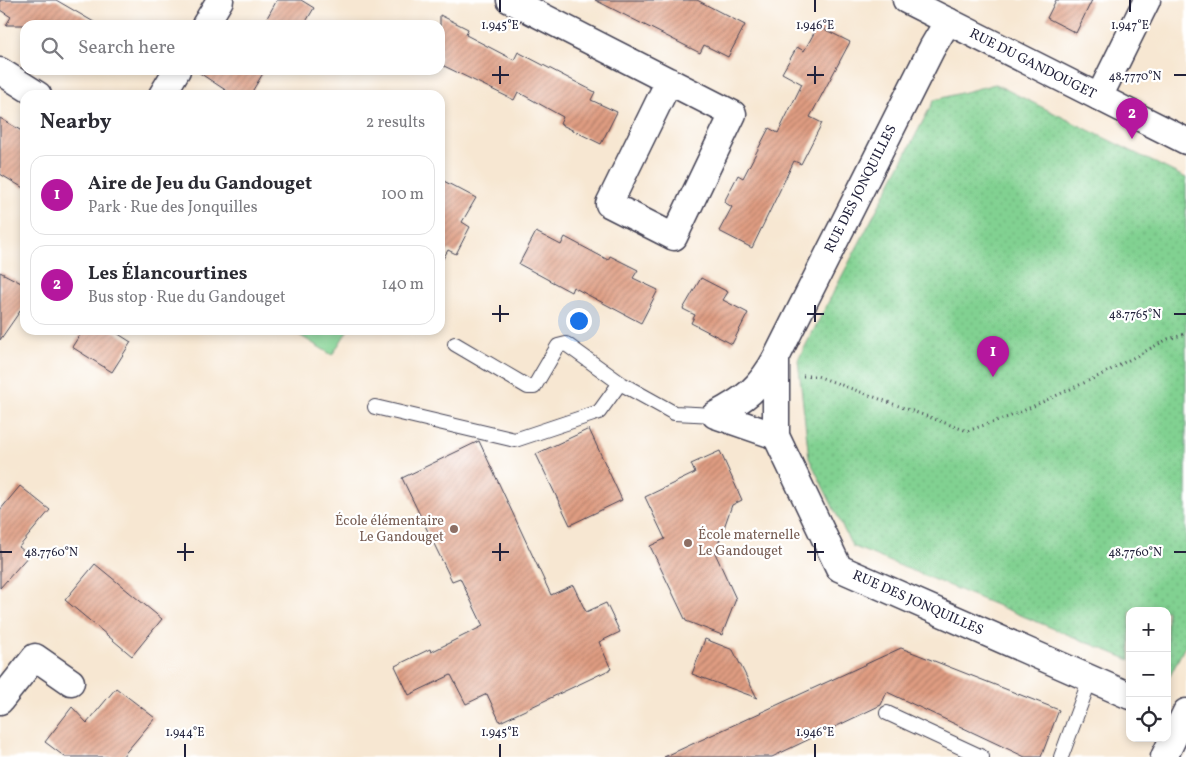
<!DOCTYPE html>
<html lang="en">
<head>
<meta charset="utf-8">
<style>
	body { margin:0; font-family:Vollkorn,serif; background:#f2f2f3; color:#2b2b33 }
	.controls { position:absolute; right:15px; bottom:15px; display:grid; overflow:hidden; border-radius:10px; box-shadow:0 2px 8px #0003 }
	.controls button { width:45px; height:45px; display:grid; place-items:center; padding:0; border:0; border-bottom:1px solid #e1e1e2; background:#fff; color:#2b2b33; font:25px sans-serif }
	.you { position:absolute; left:578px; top:320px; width:18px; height:18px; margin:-12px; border:4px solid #fff; border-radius:50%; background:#1a73e8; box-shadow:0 0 0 8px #1a73e833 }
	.badge { display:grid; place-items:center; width:32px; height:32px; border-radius:50%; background:#b5179e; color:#fff; font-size:16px; font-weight:700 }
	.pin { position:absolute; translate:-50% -41px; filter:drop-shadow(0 1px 2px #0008) }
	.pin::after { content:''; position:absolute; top:26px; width:18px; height:15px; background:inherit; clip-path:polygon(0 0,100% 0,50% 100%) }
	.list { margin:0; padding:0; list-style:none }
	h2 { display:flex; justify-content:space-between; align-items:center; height:65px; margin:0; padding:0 20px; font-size:21px }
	h2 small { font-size:16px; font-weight:400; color:#7c7c81 }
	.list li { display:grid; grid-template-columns:32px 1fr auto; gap:15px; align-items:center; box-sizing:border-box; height:80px; margin:0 10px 10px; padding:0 10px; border:1px solid #e1e1e2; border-radius:15px }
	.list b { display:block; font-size:19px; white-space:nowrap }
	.list p { margin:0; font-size:16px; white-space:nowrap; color:#7c7c81 }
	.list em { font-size:16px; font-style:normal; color:#7c7c81 }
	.icon { flex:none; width:28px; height:28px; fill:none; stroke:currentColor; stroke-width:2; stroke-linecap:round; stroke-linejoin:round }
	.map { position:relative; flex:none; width:1186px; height:757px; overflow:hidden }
	.search { position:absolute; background:#fff; box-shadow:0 2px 8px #0003; left:20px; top:20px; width:425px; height:55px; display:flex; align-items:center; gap:12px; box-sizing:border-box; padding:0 18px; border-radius:15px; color:#7c7c81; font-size:19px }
	.panel { position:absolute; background:#fff; box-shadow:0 2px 8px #0003; left:20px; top:90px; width:425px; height:245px; border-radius:15px }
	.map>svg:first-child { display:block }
</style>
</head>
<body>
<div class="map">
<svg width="1186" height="757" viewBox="0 0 1186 757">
	<defs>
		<pattern id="park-dots" width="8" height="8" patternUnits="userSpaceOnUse" patternTransform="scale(1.25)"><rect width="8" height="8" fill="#81d191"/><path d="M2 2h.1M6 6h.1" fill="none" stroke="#6fb37e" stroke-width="1.8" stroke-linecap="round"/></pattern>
		<pattern id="building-hatch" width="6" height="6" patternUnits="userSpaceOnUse" patternTransform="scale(1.25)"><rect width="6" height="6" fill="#df9c81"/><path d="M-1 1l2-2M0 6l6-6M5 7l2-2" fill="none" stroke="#b47f6b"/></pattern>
	</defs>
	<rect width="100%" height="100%" fill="#fff"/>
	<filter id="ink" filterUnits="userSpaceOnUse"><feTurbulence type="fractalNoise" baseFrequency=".02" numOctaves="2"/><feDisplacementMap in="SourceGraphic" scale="10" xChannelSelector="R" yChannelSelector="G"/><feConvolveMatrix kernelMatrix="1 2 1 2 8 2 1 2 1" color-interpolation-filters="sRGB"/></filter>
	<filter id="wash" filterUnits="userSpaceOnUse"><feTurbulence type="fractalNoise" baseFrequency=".0096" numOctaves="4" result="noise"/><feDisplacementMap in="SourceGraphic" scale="20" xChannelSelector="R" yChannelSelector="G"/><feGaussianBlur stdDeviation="1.12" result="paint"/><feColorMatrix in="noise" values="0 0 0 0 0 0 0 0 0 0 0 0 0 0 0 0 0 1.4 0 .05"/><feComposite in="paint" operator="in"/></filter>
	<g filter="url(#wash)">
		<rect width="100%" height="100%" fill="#f7e7d2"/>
		<path fill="#81d191" stroke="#527a66" d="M 291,330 L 348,330 L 332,355 Z"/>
		<path fill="url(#park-dots)" stroke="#527a66" d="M 995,84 L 1186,178 L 1186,644 L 1170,676 L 1167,675 L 1167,611 L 1130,611 L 1130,660 L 852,546 L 809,458 L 798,360 L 934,100 Z"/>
		<g id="blocks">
			<path fill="url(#building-hatch)" d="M 0,0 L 56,0 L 99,25 L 6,25 L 11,17 L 0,10 Z
				M 277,0 L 301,0 L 314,8 L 304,25 L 263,25 Z
				M 595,0 L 697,0 L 745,25 L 728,57 L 704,45 L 700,53 Z
				M 1056,0 L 1092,0 L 1076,33 L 1047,18 Z
				M 440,15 L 468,29 L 466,35 L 514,60 L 518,52 L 595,92 L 591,100 L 617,112 L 601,144 L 560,124 L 563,117 L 518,92 L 514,100 L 440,64 Z
				M 818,26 L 850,42 L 810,117 L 822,123 L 801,164 L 794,161 L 752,248 L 719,231 L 732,207 L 724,202 L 738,175 L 743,178 L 769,128 L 778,133 L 802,84 L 782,73 L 797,47 L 804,51 Z
				M 195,70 L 265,70 L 250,95 L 233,95 Z
				M 0,118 L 25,133 L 25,189 L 0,174 Z
				M 440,179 L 476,198 L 462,222 L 470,227 L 456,254 L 448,250 L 440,264 Z
				M 536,232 L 561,245 L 565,237 L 608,260 L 610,256 L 638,270 L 633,278 L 658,290 L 641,323 L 573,287 L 571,292 L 519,264 Z
				M 0,272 L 25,285 L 25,304 L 0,340 Z
				M 701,278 L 728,292 L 723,300 L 748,313 L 732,344 L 691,323 L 695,315 L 683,309 Z
				M 83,330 L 112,330 L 131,342 L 112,372 L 72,347 Z
				M 589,429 L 622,500 L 570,525 L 536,454 Z
				M 479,441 L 551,595 L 573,585 L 586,612 L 606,603 L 620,632 L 599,642 L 611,669 L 500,722 L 487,694 L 466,704 L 451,675 L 409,695 L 395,666 L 430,649 L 431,652 L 483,626 L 460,578 L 452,581 L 402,478 Z
				M 720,451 L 742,500 L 732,505 L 715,553 L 736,599 L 722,635 L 686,621 L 650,546 L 665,539 L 645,497 L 695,473 L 691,464 Z
				M 20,486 L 50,510 L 19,547 L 29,555 L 0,588 L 0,510 Z
				M 95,564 L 162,619 L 132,656 L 65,600 Z
				M 705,639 L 733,650 L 757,698 L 692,674 Z
				M 901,648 L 1059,710 L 1041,757 L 1025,757 L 887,692 L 881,705 L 772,757 L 664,757 Z
				M 116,688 L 155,718 L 122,757 L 65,757 L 45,742 L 72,707 L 87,723 Z"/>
		</g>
	</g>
	<g filter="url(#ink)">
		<use href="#blocks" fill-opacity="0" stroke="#424052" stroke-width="1"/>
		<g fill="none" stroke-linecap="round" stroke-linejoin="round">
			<g stroke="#424052" stroke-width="16">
				<path id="lane" d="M 455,344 L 528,387 L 534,387 L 558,346 L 566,344 L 620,383 L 674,413 L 715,415
					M 375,407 L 515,440 L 599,412 L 620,383
					M 887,713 L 982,757
					M 1061,757 L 1090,679"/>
			</g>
			<g stroke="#424052" stroke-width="29">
				<g id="street">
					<path d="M 510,0 L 733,114 L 674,237 L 609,204 L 669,81"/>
					<path id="s1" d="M 906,0 L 1186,141"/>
					<path id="s2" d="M 948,21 L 932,48 L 776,358 L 776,436 L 839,568 L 1130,696"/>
					<path d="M 205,25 L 220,0"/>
					<path d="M 0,71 L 38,95"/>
					<path d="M 162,95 L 177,70"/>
					<path d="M 1099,97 L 1147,0"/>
					<path d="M 776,358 C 759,389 745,399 715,415 L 776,436"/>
					<path d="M 0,701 L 35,657 L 71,682"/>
					<path d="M 1164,757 L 1186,712"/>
				</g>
			</g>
			<path stroke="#424052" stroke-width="3" stroke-dasharray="1 4" stroke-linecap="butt" d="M 803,376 L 817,376 L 967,431 L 1014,415 L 1099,376 L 1168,339 L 1186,334"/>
			<use href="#lane" stroke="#fff" stroke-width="14"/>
			<use href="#street" stroke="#fff" stroke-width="26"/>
		</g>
	</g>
	<path fill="none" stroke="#22223b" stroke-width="2" d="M 500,0 L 500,12M 815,0 L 815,12M 1130,0 L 1130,12M 500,66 L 500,84M 815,66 L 815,84M 492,75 L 509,75M 807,75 L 824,75M 1174,75 L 1186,75M 500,305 L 500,322M 815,305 L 815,322M 492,314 L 509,314M 807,314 L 824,314M 1174,314 L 1186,314M 185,543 L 185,561M 500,543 L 500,561M 815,543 L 815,561M 0,552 L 12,552M 177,552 L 194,552M 492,552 L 509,552M 807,552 L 824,552M 1174,552 L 1186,552M 185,744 L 185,757M 500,744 L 500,757M 815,744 L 815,757"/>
	<g fill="#8d6e63" stroke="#fff" stroke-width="2">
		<circle cx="454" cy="529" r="5"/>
		<circle cx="688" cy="543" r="5"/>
	</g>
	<g text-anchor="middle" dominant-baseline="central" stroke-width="4.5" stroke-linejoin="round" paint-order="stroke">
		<g font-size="14" fill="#22223b" stroke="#fff">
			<text stroke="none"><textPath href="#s1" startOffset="142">RUE DU GANDOUGET</textPath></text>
			<text transform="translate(861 189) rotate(-63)">RUE DES JONQUILLES</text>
			<text stroke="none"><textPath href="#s2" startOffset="689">RUE DES JONQUILLES</textPath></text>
		</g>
		<g font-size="14" fill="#785e54" stroke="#fff" text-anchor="end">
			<text x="444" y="521">École élémentaire<tspan x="444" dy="16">Le Gandouget</tspan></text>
			<text x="698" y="535" text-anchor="start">École maternelle<tspan x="698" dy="16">Le Gandouget</tspan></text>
		</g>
	</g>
	<g font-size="12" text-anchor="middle" fill="#22223b" stroke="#fff" stroke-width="4.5" stroke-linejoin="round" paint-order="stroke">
		<text x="500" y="29">1.945°E</text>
		<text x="815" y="29">1.946°E</text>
		<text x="1130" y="29">1.947°E</text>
		<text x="1135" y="80">48.7770°N</text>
		<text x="1135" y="318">48.7765°N</text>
		<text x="51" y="556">48.7760°N</text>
		<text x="1135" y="556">48.7760°N</text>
		<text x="185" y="736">1.944°E</text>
		<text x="500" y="736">1.945°E</text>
		<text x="815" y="736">1.946°E</text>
	</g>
</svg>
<div class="controls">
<button>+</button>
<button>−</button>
<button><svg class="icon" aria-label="locate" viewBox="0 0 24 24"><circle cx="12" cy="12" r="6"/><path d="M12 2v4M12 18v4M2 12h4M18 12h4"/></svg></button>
</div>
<div class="you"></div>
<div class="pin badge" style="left:993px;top:377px">1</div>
<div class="pin badge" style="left:1132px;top:139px">2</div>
<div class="search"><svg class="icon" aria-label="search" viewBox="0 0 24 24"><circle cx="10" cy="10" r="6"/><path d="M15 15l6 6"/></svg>Search here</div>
<section class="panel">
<h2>Nearby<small>2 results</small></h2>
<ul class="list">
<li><span class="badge">1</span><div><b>Aire de Jeu du Gandouget</b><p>Park · Rue des Jonquilles</p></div><em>100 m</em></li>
<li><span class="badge">2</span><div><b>Les Élancourtines</b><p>Bus stop · Rue du Gandouget</p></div><em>140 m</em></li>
</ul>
</section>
</div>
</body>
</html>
